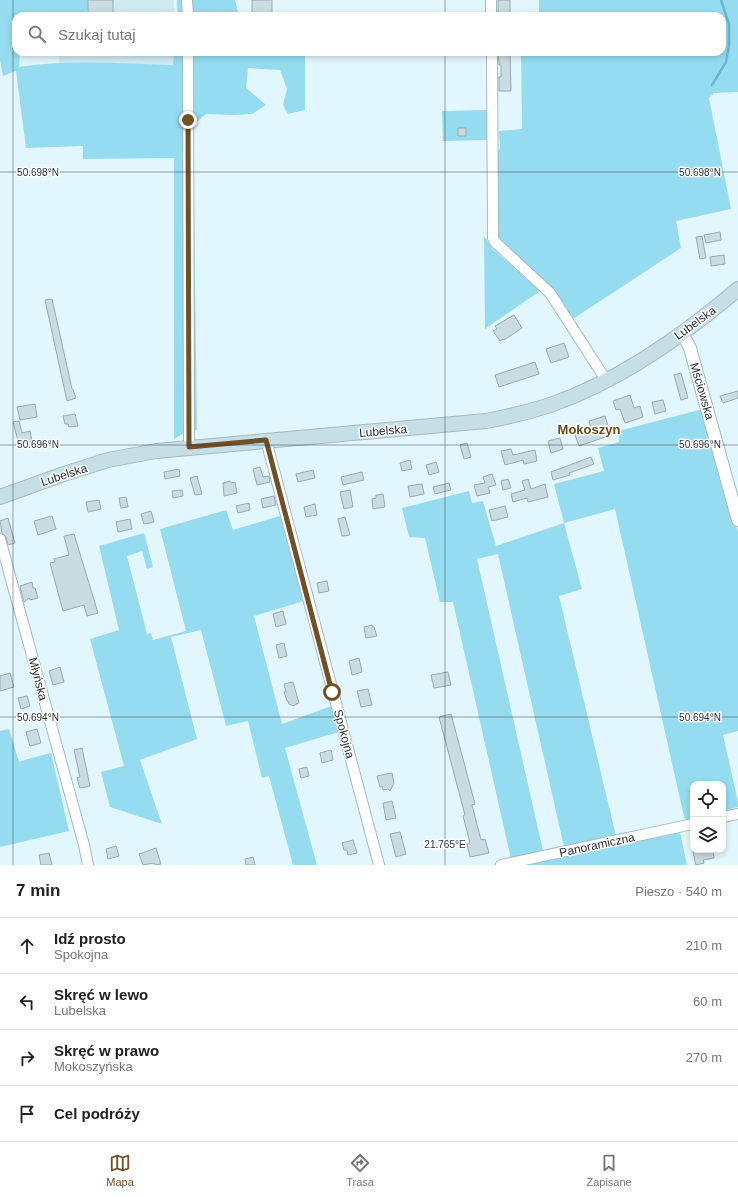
<!DOCTYPE html>
<html lang="pl">
<head>
<meta charset="utf-8">
<style>
	body { margin:0; font-family:Helvetica,sans-serif; background:#f6f6f6; color:#202124 }
	.controls { position:absolute; right:12px; bottom:12px; display:grid; overflow:hidden; border-radius:8px; box-shadow:0 2px 6px #0003 }
	.controls button { width:36px; height:36px; display:grid; place-items:center; padding:0; border:0; border-bottom:1px solid #e0e0e0; background:#fff; color:#202124; font:20px sans-serif }
	.stop { position:absolute; width:12px; height:12px; margin:-9px; border:3px solid #714f27; border-radius:50%; background:#fff }
	.stop.end { background:#714f27; border-color:#fff; box-shadow:0 1px 4px #0008 }
	.list { margin:0; padding:0; list-style:none }
	h2 { display:flex; justify-content:space-between; align-items:center; height:52px; margin:0; padding:0 16px; font-size:17px }
	h2 small { font-size:13px; font-weight:400; color:#757577 }
	.list li { display:grid; grid-template-columns:26px 1fr auto; gap:12px; align-items:center; box-sizing:border-box; height:56px; padding:0 16px; border-top:1px solid #e0e0e0 }
	.list b { display:block; font-size:15px; white-space:nowrap }
	.list p { margin:0; font-size:13px; white-space:nowrap; color:#757577 }
	.list em { font-size:13px; font-style:normal; color:#757577 }
	.icon { flex:none; width:22px; height:22px; fill:none; stroke:currentColor; stroke-width:2; stroke-linecap:round; stroke-linejoin:round }
	.map { position:relative; flex:none; width:738px; height:865px; overflow:hidden }
	.search { position:absolute; background:#fff; box-shadow:0 2px 6px #0003; left:12px; right:12px; top:12px; height:44px; display:flex; align-items:center; gap:10px; box-sizing:border-box; padding:0 14px; border-radius:12px; color:#757577; font-size:15px }
	.sheet { height:276px; background:#fff }
	nav { display:flex; justify-content:space-around; align-items:center; box-sizing:border-box; height:56px; border-top:1px solid #e0e0e0; background:#fff; font-size:11px; color:#757577 }
	nav a { display:grid; justify-items:center; gap:2px }
	nav .on { color:#714f27 }
	.map>svg:first-child { display:block }
</style>
</head>
<body>
<div class="map">
<svg width="738" height="865" viewBox="0 0 738 865">
	<rect width="100%" height="100%" fill="#e2f7fd"/>
	<path fill="#ceebf4" d="M 61,0 L 174,0 L 174,16 L 61,16 Z
		M 59,52 L 174,52 L 174,65 L 59,64 Z"/>
	<path fill="#96dcf0" d="M 0,0 L 90,0 L 85,16 L 16,16 L 16,52 L 20,52 L 19,67 C 69,59 122,64 173,65 L 174,52 L 305,52 L 305,110 L 288,114 L 283,105 L 287,89 L 280,70 L 248,68 L 246,88 L 266,105 L 252,114 L 234,115 L 206,114 L 193,125 L 197,430 L 189,430 L 174,439 L 174,158 L 83,159 L 83,146 L 26,148 L 16,71 L 3,76 L 0,61 Z
		M 177,0 L 235,0 L 239,16 L 177,16 Z
		M 539,0 L 738,0 L 738,92 L 714,93 L 709,98 L 731,209 L 676,221 L 681,248 L 573,319 L 551,287 L 497,239 L 498,182 L 497,153 L 500,148 L 499,131 L 522,129 L 521,52 L 722,52 L 722,16 L 539,16 Z
		M 487,110 L 487,140 L 443,141 L 442,111 Z
		M 484,236 L 493,249 L 540,291 L 485,329 Z
		M 703,409 L 738,532 L 738,731 L 723,735 L 738,802 L 738,807 L 723,811 L 723,784 L 693,784 L 693,819 L 685,821 L 615,509 L 564,523 L 582,589 L 559,596 L 616,836 L 564,847 L 498,554 L 477,559 L 543,851 L 511,859 L 453,602 L 440,602 L 425,538 L 409,537 L 402,508 L 469,491 L 472,503 L 483,501 L 496,546 L 564,523 L 554,484 L 604,471 L 598,448 L 619,442 L 618,431 Z
		M 226,510 L 233,530 L 283,515 L 304,601 L 254,616 L 282,724 L 334,705 L 342,731 L 285,748 L 317,865 L 293,865 L 269,776 L 262,778 L 248,721 L 226,726 L 201,630 L 171,637 L 197,739 L 140,760 L 162,824 L 110,807 L 101,772 L 124,766 L 90,639 L 119,630 L 99,546 L 144,533 L 153,567 L 147,569 L 142,551 L 127,556 L 147,634 L 151,633 L 153,640 L 186,631 L 160,529 Z
		M 9,729 L 19,762 L 24,760 L 51,753 L 69,831 L 0,847 L 0,731 Z
		M 680,832 L 687,865 L 522,865 Z"/>
	<g fill="none" stroke-linecap="round" stroke-linejoin="round">
		<path stroke="#67b9d0" stroke-width="2.5" d="M 712,85 L 726,62 L 729,45 L 729,24 L 721,0"/>
	</g>
	<path fill="#c8dce2" stroke="#97aab0" d="M 88,0 L 113,0 L 113,13 L 88,14 Z
		M 252,0 L 272,0 L 272,16 L 252,16 Z
		M 498,0 L 510,0 L 510,16 L 498,16 Z
		M 498,52 L 510,52 L 511,91 L 499,91 L 499,77 L 501,77 L 501,65 L 499,65 Z
		M 458,128 L 466,128 L 466,136 L 458,136 Z
		M 720,232 L 721,240 L 706,243 L 704,235 Z
		M 702,236 L 706,258 L 700,259 L 696,237 Z
		M 724,255 L 725,264 L 711,266 L 710,257 Z
		M 52,299 L 72,389 L 73,389 L 76,398 L 67,401 L 45,300 Z
		M 514,315 L 522,328 L 504,340 L 503,339 L 500,341 L 493,331 L 497,329 L 495,326 Z
		M 564,343 L 569,357 L 551,363 L 546,349 Z
		M 535,362 L 539,374 L 499,387 L 495,375 Z
		M 681,373 L 688,398 L 681,400 L 674,375 Z
		M 738,391 L 738,398 L 723,403 L 720,396 Z
		M 630,395 L 634,408 L 640,406 L 643,417 L 625,423 L 620,409 L 616,410 L 613,401 Z
		M 663,400 L 666,411 L 655,414 L 652,402 Z
		M 35,404 L 37,417 L 20,420 L 17,407 Z
		M 75,414 L 78,426 L 69,427 L 68,424 L 65,424 L 63,416 Z
		M 605,416 L 611,435 L 579,446 L 575,435 L 591,429 L 589,421 Z
		M 19,421 L 22,433 L 30,431 L 32,441 L 19,445 L 13,422 Z
		M 560,438 L 563,449 L 551,453 L 548,441 Z
		M 467,443 L 471,457 L 464,459 L 460,445 Z
		M 511,449 L 513,455 L 535,450 L 537,461 L 524,464 L 523,460 L 505,465 L 501,451 Z
		M 591,457 L 594,464 L 569,473 L 570,475 L 553,480 L 551,472 Z
		M 410,460 L 412,469 L 402,471 L 400,463 Z
		M 436,462 L 439,472 L 429,475 L 426,465 Z
		M 260,467 L 263,477 L 269,476 L 270,482 L 257,485 L 253,469 Z
		M 179,469 L 180,476 L 165,479 L 164,472 Z
		M 313,470 L 315,478 L 298,482 L 296,474 Z
		M 362,472 L 364,480 L 343,485 L 341,477 Z
		M 492,474 L 496,485 L 488,487 L 490,493 L 477,496 L 474,485 L 485,483 L 483,477 Z
		M 197,476 L 202,494 L 195,495 L 190,478 Z
		M 508,479 L 511,488 L 503,490 L 501,481 Z
		M 528,479 L 531,489 L 545,484 L 548,497 L 528,502 L 527,498 L 513,502 L 511,494 L 525,490 L 522,481 Z
		M 230,481 L 231,483 L 235,482 L 237,493 L 224,496 L 223,483 Z
		M 449,483 L 451,490 L 435,494 L 433,487 Z
		M 422,484 L 424,494 L 410,497 L 408,486 Z
		M 182,490 L 183,496 L 173,498 L 172,491 Z
		M 350,490 L 353,507 L 344,509 L 340,492 Z
		M 383,494 L 385,507 L 373,509 L 372,499 L 376,498 L 376,495 Z
		M 274,496 L 276,505 L 263,508 L 261,499 Z
		M 126,497 L 128,507 L 121,508 L 119,498 Z
		M 99,500 L 101,509 L 88,512 L 86,502 Z
		M 249,503 L 250,510 L 238,513 L 236,506 Z
		M 315,504 L 317,515 L 306,517 L 304,507 Z
		M 505,506 L 508,517 L 492,521 L 489,510 Z
		M 151,511 L 154,522 L 144,524 L 141,514 Z
		M 52,516 L 56,529 L 38,535 L 34,521 Z
		M 345,517 L 350,535 L 342,536 L 338,519 Z
		M 8,518 L 15,543 L 8,545 L 6,537 L 2,533 L 0,521 Z
		M 130,519 L 132,529 L 118,532 L 116,522 Z
		M 74,534 L 98,613 L 87,616 L 84,605 L 63,611 L 50,563 L 55,562 L 54,559 L 69,555 L 64,536 Z
		M 327,581 L 329,591 L 319,593 L 317,583 Z
		M 32,582 L 33,588 L 35,588 L 38,598 L 30,600 L 29,598 L 24,602 L 20,586 Z
		M 283,611 L 286,624 L 276,627 L 273,614 Z
		M 372,625 L 373,627 L 374,627 L 377,636 L 366,638 L 364,627 Z
		M 284,643 L 287,656 L 279,658 L 276,645 Z
		M 359,658 L 362,672 L 352,675 L 349,661 Z
		M 60,667 L 64,682 L 53,685 L 49,671 Z
		M 448,672 L 451,685 L 434,688 L 431,675 Z
		M 10,673 L 14,687 L 0,691 L 0,676 Z
		M 293,682 L 299,703 L 296,704 L 294,706 L 289,704 L 288,701 L 287,701 L 284,692 L 286,692 L 284,684 Z
		M 368,689 L 372,705 L 361,707 L 357,691 Z
		M 27,696 L 30,706 L 21,709 L 18,698 Z
		M 451,714 L 475,804 L 472,805 L 481,840 L 485,839 L 489,853 L 470,857 L 467,844 L 470,843 L 463,816 L 465,815 L 439,717 Z
		M 37,729 L 41,743 L 30,746 L 26,732 Z
		M 82,748 L 90,786 L 80,788 L 77,778 L 80,777 L 74,750 Z
		M 331,750 L 333,760 L 322,763 L 320,753 Z
		M 307,767 L 309,776 L 301,778 L 299,769 Z
		M 392,773 L 394,783 L 390,791 L 388,789 L 383,790 L 382,786 L 380,787 L 377,776 Z
		M 392,801 L 396,818 L 386,820 L 383,803 Z
		M 400,832 L 406,854 L 396,857 L 390,834 Z
		M 353,840 L 357,853 L 348,855 L 347,850 L 344,850 L 342,843 Z
		M 116,846 L 119,856 L 108,859 L 106,849 Z
		M 156,848 L 161,864 L 155,865 L 154,863 L 143,865 L 139,854 Z
		M 702,850 L 713,850 L 714,858 L 703,860 L 704,863 L 696,865 L 693,852 Z
		M 49,853 L 52,865 L 41,865 L 39,855 Z
		M 253,857 L 255,865 L 246,865 L 245,859 Z"/>
	<g fill="none" stroke-linecap="round" stroke-linejoin="round">
		<g stroke="#a6bac0" stroke-width="12">
			<path id="minor" d="M 187,0 L 188,16
				M 491,0 L 491,16
				M 188,52 L 189,447
				M 492,52 L 493,238 L 495,242 L 550,293 L 606,380
				M 266,440 L 379,865
				M 0,539 L 84,845 L 88,865
				M 723,817 L 738,814
				M 501,865 L 693,824"/>
		</g>
		<g stroke="#a6bac0" stroke-width="14">
			<path id="tertiary" d="M 682,333 L 690,348 L 738,520"/>
		</g>
		<g stroke="#a6bac0" stroke-width="16">
			<path id="secondary" d="M 0,497 L 64,474 L 108,460 L 156,451 L 486,421 C 507,417 529,412 550,405 C 617,382 684,335 738,289"/>
		</g>
		<use href="#minor" stroke="#fff" stroke-width="10"/>
		<use href="#tertiary" stroke="#fff" stroke-width="12"/>
		<use href="#secondary" stroke="#c4dfe6" stroke-width="14"/>
	</g>
	<g fill="none" stroke-linecap="round" stroke-linejoin="round">
		<path stroke="#714f27" stroke-width="5" d="M 188,120 L 189,447 L 266,440 L 332,692"/>
	</g>
	<path fill="none" stroke="#272e31" stroke-width="1" stroke-opacity="0.45" d="M 13,0 L 13,865M 445,0 L 445,16M 445,52 L 445,865M 0,172 L 738,172M 0,445 L 738,445M 0,717 L 738,717"/>
	<g text-anchor="middle" dominant-baseline="central" stroke-width="3" stroke-linejoin="round" paint-order="stroke">
		<g font-size="12" fill="#272e31" stroke="#fff">
			<text transform="translate(695 323) rotate(-36)">Lubelska</text>
			<text transform="translate(702 391) rotate(74)">Mściowska</text>
			<text transform="translate(383 431) rotate(-5)">Lubelska</text>
			<text transform="translate(64 475) rotate(-18)">Lubelska</text>
			<text transform="translate(38 679) rotate(75)">Młyńska</text>
			<text transform="translate(344 734) rotate(75)">Spokojna</text>
			<text transform="translate(597 845) rotate(-12)">Panoramiczna</text>
		</g>
		<g font-size="13" font-weight="bold" fill="#6d4718" stroke="#fff">
			<text x="589" y="429">Mokoszyn</text>
		</g>
	</g>
	<g font-size="10" text-anchor="middle" fill="#272e31" stroke="#fff" stroke-width="3" stroke-linejoin="round" paint-order="stroke">
		<text x="38" y="176">50.698°N</text>
		<text x="700" y="176">50.698°N</text>
		<text x="38" y="448">50.696°N</text>
		<text x="700" y="448">50.696°N</text>
		<text x="38" y="721">50.694°N</text>
		<text x="700" y="721">50.694°N</text>
		<text x="445" y="848">21.765°E</text>
	</g>
</svg>
<div class="controls">
<button><svg class="icon" aria-label="locate" viewBox="0 0 24 24"><circle cx="12" cy="12" r="6"/><path d="M12 2v4M12 18v4M2 12h4M18 12h4"/></svg></button>
<button><svg class="icon" aria-label="layers" viewBox="0 0 24 24"><path d="M12 4l9 5-9 5-9-5zM3 14l9 5 9-5"/></svg></button>
</div>
<div class="stop" style="left:332px;top:692px"></div>
<div class="stop end" style="left:188px;top:120px"></div>
<div class="search"><svg class="icon" aria-label="search" viewBox="0 0 24 24"><circle cx="10" cy="10" r="6"/><path d="M15 15l6 6"/></svg>Szukaj tutaj</div>
</div>
<section class="sheet">
<h2>7 min<small>Pieszo · 540 m</small></h2>
<ul class="list">
<li><svg class="icon" aria-label="ahead" viewBox="0 0 24 24"><path d="M12 20V5M6 11l6-6 6 6"/></svg><div><b>Idź prosto</b><p>Spokojna</p></div><em>210 m</em></li>
<li><svg class="icon" aria-label="left" viewBox="0 0 24 24"><path d="M17 20v-9H6M10 6l-5 5 5 5"/></svg><div><b>Skręć w lewo</b><p>Lubelska</p></div><em>60 m</em></li>
<li><svg class="icon" aria-label="right" viewBox="0 0 24 24"><path d="M7 20v-9h11M14 6l5 5-5 5"/></svg><div><b>Skręć w prawo</b><p>Mokoszyńska</p></div><em>270 m</em></li>
<li><svg class="icon" aria-label="arrive" viewBox="0 0 24 24"><path d="M6 21V4h12l-3 4 3 4H6"/></svg><div><b>Cel podróży</b></div></li>
</ul>
</section>
<nav>
<a class="on"><svg class="icon" aria-label="map" viewBox="0 0 24 24"><path d="M3 6l6-2 6 2 6-2v14l-6 2-6-2-6 2zM9 4v14M15 6v14"/></svg>Mapa</a>
<a><svg class="icon" aria-label="directions" viewBox="0 0 24 24"><path d="M12 3l9 9-9 9-9-9zM9 14v-3h6M13 9l2 2-2 2"/></svg>Trasa</a>
<a><svg class="icon" aria-label="saved" viewBox="0 0 24 24"><path d="M7 4h10v16l-5-4-5 4z"/></svg>Zapisane</a>
</nav>
</body>
</html>
